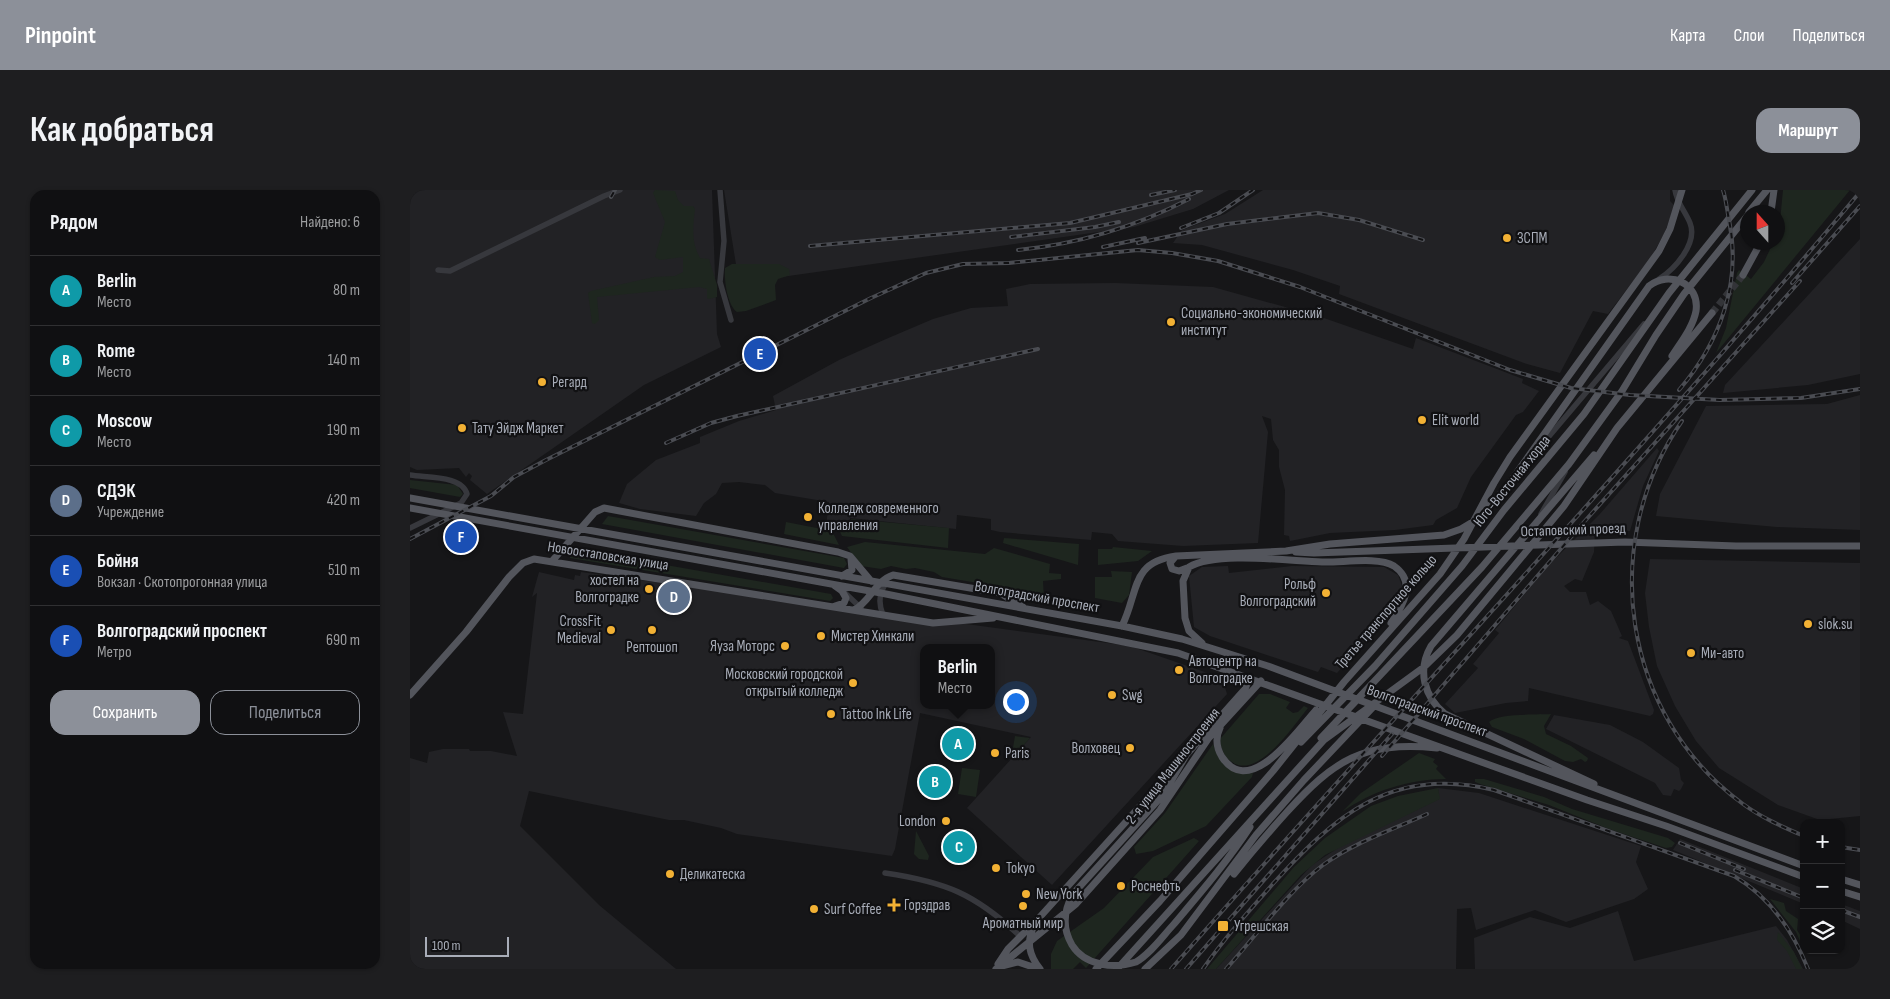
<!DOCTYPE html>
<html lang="ru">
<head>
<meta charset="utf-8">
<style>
	body { margin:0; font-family:"Sofia Sans Condensed",sans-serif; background:#1e1e20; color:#f1f3f6 }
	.controls { position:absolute; right:15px; bottom:15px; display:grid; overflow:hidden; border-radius:10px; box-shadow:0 1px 4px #0004 }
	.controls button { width:45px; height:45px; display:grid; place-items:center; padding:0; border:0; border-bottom:1px solid #303032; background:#101012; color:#f1f3f6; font:25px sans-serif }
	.compass { position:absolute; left:1330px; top:15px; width:45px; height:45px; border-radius:50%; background:#101012; box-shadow:0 1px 4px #0004; rotate:339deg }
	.scale { position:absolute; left:15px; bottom:12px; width:84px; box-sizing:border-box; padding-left:5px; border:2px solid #a8adb8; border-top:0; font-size:14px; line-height:18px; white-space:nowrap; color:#a8adb8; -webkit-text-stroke:4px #111113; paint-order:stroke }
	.you { position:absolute; left:605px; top:511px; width:18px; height:18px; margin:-12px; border:4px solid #fff; border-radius:50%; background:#1a73e8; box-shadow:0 0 0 8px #1a73e833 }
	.badge { display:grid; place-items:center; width:32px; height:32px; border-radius:50%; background:#8c9099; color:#fff; font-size:16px; font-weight:700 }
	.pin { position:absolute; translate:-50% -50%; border:2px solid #fff; box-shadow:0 1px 5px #0006 }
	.popup { position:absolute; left:510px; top:454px; width:75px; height:65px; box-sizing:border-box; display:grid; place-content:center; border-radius:10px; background:#101012; filter:drop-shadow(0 1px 4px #0005); font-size:16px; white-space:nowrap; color:#9c9d9f }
	.popup b { font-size:19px; color:#f1f3f6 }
	.popup::after { content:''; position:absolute; left:50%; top:100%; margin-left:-10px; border:10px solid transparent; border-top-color:#101012 }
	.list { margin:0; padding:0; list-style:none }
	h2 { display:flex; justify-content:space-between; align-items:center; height:65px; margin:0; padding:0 20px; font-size:21px }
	h2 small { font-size:16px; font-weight:400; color:#9c9d9f }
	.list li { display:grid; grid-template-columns:32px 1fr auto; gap:15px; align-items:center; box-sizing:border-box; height:70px; padding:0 20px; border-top:1px solid #303032 }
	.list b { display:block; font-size:19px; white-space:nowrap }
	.list p { margin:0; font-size:16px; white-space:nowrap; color:#9c9d9f }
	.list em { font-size:16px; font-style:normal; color:#9c9d9f }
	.actions { display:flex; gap:10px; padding:15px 20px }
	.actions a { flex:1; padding:11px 0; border:1px solid #8c9099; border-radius:15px; text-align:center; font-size:18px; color:#8c9099 }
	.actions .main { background:#8c9099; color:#fff }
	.icon { flex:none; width:28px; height:28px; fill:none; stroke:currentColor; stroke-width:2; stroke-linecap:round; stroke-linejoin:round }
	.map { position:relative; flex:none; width:1450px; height:779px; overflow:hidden; border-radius:15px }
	header { display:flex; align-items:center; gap:30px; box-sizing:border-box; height:70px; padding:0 25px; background:#8c9099; color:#fff }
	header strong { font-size:24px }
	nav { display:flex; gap:28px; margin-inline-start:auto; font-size:18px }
	.intro { display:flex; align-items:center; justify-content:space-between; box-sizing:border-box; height:120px; padding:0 30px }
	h1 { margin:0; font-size:35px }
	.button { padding:12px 22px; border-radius:15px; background:#8c9099; color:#fff; font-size:18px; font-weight:700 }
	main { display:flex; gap:30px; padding:0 30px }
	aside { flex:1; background:#101012; border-radius:15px; box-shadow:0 1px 4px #0004 }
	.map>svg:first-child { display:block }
</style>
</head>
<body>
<header>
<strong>Pinpoint</strong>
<nav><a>Карта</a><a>Слои</a><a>Поделиться</a></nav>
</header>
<div class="intro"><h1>Как добраться</h1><a class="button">Маршрут</a></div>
<main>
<aside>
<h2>Рядом<small>Найдено: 6</small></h2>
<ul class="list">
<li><span class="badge" style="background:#0f9aa8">A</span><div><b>Berlin</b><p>Место</p></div><em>80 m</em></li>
<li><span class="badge" style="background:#0f9aa8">B</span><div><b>Rome</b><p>Место</p></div><em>140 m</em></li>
<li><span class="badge" style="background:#0f9aa8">C</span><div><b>Moscow</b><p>Место</p></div><em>190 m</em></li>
<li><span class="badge" style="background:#5c6f8a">D</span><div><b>СДЭК</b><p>Учреждение</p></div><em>420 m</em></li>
<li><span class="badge" style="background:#1a4fb4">E</span><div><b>Бойня</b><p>Вокзал · Скотопрогонная улица</p></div><em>510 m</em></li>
<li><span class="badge" style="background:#1a4fb4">F</span><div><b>Волгоградский проспект</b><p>Метро</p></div><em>690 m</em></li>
</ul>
<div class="actions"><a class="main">Сохранить</a><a>Поделиться</a></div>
</aside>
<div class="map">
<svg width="1450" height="779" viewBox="0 0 1450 779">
	<rect width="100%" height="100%" fill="#161618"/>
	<path fill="#222225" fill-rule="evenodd" d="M 0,0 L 302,0 L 307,144 L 311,157 L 234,195 L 77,304 L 60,290 L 62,286 L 59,283 L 56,287 L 49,278 L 7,280 L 0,277 Z
		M 314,0 L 819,0 L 783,19 L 724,37 L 329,93 Z
		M 853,0 L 1260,0 L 1260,11 L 1265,16 L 1254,44 L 1240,69 L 1198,124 L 1183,121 L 1150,183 L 1117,174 L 929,104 L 930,96 L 883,80 L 792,55 L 763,53 L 772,40 L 815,24 Z
		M 1450,49 L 1450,184 L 1398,195 L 1313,203 L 1315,195 Z
		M 705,93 L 803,97 L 911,127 L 1003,159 L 1006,148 L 1113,189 L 1112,193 L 1129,201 L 1113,222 L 1106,225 L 1061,287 L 1047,318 L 1026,330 L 1023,335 L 985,340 L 920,343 L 880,351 L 879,346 L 874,345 L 875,300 L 869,277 L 869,260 L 863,250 L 861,229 L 852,226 L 858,242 L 848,353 L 773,356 L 708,351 L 702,344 L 682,342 L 681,350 L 590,342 L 581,340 L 581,329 L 547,325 L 546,339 L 440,328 L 439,338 L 416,336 L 419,312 L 365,303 L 355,295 L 329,292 L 312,293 L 306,304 L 294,313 L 286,326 L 230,319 L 209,313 L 217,294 L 246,270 L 290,253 L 290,247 L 329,231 L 366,220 L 363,206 L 429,170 L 476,149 L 523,129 L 561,118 L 598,116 L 596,99 L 620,94 Z
		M 1450,205 L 1450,340 L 1367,337 L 1246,326 L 1250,304 L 1296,216 L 1417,214 Z
		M 1247,258 L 1249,261 L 1233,296 L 1220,341 L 1189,340 L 1185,342 L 1184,362 L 1172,391 L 1165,389 L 1154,396 L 1160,402 L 1176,402 L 1180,415 L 1188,411 L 1201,421 L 1212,446 L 1209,448 L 1218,451 L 1244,520 L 1243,524 L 1240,526 L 1119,498 L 1118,511 L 1096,513 L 1045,523 L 1035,514 L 1068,478 L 1063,474 L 1089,443 L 1085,440 L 1137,377 L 1189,325 Z
		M 1240,369 L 1450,373 L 1450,626 L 1410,630 L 1368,615 L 1309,578 L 1286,551 L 1265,516 L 1247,476 L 1239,437 L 1235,403 Z
		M 818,376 L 819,383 L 882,376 L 974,377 L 988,385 L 992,396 L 992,406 L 987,416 L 927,483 L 911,477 L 908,482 L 800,446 L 784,437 L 779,386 L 792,377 Z
		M 129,382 L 164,390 L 165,385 L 170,386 L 171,382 L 720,456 L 812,488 L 817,504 L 642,695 L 557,618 L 621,547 L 510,523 L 485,659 L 482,666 L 327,644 L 311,638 L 274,630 L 259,630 L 119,601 L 110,636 L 189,715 L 266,779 L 0,779 L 0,568 L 17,573 L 19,562 L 33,559 L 59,559 L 60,561 L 81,561 L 107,566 L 93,522 L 113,524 L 127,403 L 122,407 ZM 514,458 L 582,458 L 582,515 L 514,515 Z
		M 1144,525 L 1200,535 L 1233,552 L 1269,578 L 1271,590 L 1274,593 L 1271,599 L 1269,601 L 1264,599 L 1261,606 L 1253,605 L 1245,593 L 1136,539 Z
		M 1028,598 L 1069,603 L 1231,656 L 1226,672 L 1238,699 L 1224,709 L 1156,732 L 1125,720 L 1066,740 L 1061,718 L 1047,719 L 1046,779 L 806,779 L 902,675 L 934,654 L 1029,609 Z
		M 1270,649 L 1394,699 L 1394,714 L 1263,660 Z
		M 1431,714 L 1450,721 L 1450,739 L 1431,730 Z
		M 1208,721 L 1224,771 L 1366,736 L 1377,750 L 1393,779 L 1065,779 L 1064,748 L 1120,727 L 1160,738 Z"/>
	<path fill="#1e261f" d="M 245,0 L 265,1 L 268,10 L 274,16 L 283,16 L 285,19 C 283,36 281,52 290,68 L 299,69 L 307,95 L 307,107 L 299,109 L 297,108 L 297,99 L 289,97 L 187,107 L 189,130 L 185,134 L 182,133 L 178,103 L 181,101 L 244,87 L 265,86 L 273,82 L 273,67 L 250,70 L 245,67 L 255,32 L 243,3 Z
		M 1373,0 L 1440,0 L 1306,163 L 1316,138 L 1327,83 L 1329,80 L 1341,89 L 1354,72 L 1363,53 L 1368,52 Z
		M 322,74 L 369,74 L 379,79 L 380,85 L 368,89 L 365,95 L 366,110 L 336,121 L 327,122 C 317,115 314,89 315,78 Z
		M 0,290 L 47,295 L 53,304 L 50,307 L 0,298 Z
		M 198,326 L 434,368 L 437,374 L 434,378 L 192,334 Z
		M 441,329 L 539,338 L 538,358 L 432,346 L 428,338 L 440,338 Z
		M 376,332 L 422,341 L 429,355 L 374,344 Z
		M 594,348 L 669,354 L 668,375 L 593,353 Z
		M 455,352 L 575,364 L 584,358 L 640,374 L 639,383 L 651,384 L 651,389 L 633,391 L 634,409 L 608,404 L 598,398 L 532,387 L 524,382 L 505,378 L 496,379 L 481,376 L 471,379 L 451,376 L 437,357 Z
		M 703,357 L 742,361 L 728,371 L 688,375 L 688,359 L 702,359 Z
		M 165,359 L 421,404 L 423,408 L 420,411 L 160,368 L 160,363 Z
		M 701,381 L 722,382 L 719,405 L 712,413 L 685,408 L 685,387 L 702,387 Z
		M 849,504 L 860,504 L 880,512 L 876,518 L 883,523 L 888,522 L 894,516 L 898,518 C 883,536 848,590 822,572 C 814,567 811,559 810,549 Z
		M 1141,524 L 1134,536 L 1136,544 L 1161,556 L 1178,568 L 1177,571 L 1175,572 L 1171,569 L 1163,572 L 1155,571 L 1114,549 L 1082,537 L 1079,532 C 1088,523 1127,525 1141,524 Z
		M 605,546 L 620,548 L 601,569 Z
		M 803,554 C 809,574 822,585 843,583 L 842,587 L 796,636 L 743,661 L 726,664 L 724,657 L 755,623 Z
		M 1009,563 L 1025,569 L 1023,572 L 1028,576 L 1026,579 L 1036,589 C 999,589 962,601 932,622 L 951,603 Z
		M 552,578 L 570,580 L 566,607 L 548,604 Z
		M 1065,589 L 1074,589 L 1134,607 L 1162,619 L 1258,648 L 1265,653 L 1262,657 L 1256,658 L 1199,639 L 1139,615 L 1070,594 L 1065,592 Z
		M 1028,598 L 1030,609 L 915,665 L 891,685 L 806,779 L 797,779 L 884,677 L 915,648 L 961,616 L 988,606 Z
		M 506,641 L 519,666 L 518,670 L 509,669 L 504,664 Z
		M 784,648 L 789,651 L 676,778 L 670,772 L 663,779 L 641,779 L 641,764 L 647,751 L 694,718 L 743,667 Z
		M 1360,709 L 1374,713 L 1376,721 L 1388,729 L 1387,740 L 1394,751 L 1394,760 L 1386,742 Z
		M 1368,742 L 1384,762 L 1392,779 L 1386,779 L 1377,761 L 1367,750 Z"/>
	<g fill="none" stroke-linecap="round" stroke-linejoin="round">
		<path stroke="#333438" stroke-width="7" stroke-dasharray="7 3.5" stroke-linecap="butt" d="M 1302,123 L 1333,85"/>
		<path stroke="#37383d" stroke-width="5.5" d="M 310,0 L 314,51 L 310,92 L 321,130
			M 28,80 L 40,81 L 194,6 L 210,0
			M 1249,89 C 1265,79 1288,53 1280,33 C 1275,21 1267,13 1265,0
			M 1119,270 L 1234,134
			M 0,285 C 16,288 52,285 57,304 L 51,313 L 0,338
			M 1131,324 L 1155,282
			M 434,402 L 451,418
			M 473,425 C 468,413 469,402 477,392
			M 475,683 C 536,692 565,704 610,746"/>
		<path stroke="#53555c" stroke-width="7" d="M 1339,22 L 1357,0
			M 1361,22 L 1364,0
			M 1333,85 L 1351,52
			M 0,308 L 712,436 L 772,449 L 858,476 L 1394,676
			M 0,318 L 471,403 L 768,463 L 1177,610 L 1256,636 L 1394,687
			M 886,362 L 904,363 L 1215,352 L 1326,356 L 1450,356
			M 765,367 L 760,373 L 762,379 L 769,381 L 777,378
			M 143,370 L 185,322 L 194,318 L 428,362 L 440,366 L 461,391
			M 432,386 L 442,380 L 441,369
			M 425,396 L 432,401 L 436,408 L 434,413 L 425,416
			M 444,420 C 460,412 465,391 483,385 L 590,403 L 613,417
			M 712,436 C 729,402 720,372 766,366 L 876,361 L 920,354 L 1034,345 L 1051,339 L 1066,330 L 1096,298 L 1239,96 C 1259,80 1290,93 1286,121 C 1283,137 1271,152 1262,166
			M 792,453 L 779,441 L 775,428 L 773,391 L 779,377 C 807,361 879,371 912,372 C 931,373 968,366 984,376 C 1007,392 993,416 981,433
			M 0,505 L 56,442 L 99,387 L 113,373 L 124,369 L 523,433 L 583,428
			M 810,538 C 805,548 806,557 812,567 C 840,610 888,540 906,520
			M 911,548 L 1072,377 L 1159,274 L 1212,201 L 1246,145 L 1274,104 L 1338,25
			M 891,552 L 965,476 L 1052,376 L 1094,320 L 1174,224 L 1259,103 L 1342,0
			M 778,562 L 753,605 L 663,704 C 654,720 652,738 662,755 C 675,776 704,779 726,772 C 741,763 752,747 764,734 C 791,702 817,672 840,637
			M 777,564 L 835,499 L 840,487
			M 1184,594 L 1035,524 C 1014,507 1007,480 1021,456 L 1184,265
			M 824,684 C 841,663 858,643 876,623 C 924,570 953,551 1027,558
			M 1431,689 L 1450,695
			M 1431,701 L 1450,707
			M 624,736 C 616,752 619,765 630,779
			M 588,774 L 598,759 L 629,728 L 770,572
			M 592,776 L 608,772 L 629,779
			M 586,779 L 666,714 L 750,620 L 798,549 L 851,491
			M 686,779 L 750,711 L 863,581 L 934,492 L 1030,384 L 1054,349 L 1084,293 L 1100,267 L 1249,61 L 1260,39 L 1272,0
			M 707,779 L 914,550 L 1014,477 L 1047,445 L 1154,316 L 1207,238 L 1302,123
			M 735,779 L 771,745 L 846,645 L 894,590 L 964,516"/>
		<g stroke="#4a4c52" stroke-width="4">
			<path id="rail" d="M 741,5 L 765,0
				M 201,7 L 205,0
				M 771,38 L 809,23 L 843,0
				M 601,47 L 685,37 L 709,32
				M 728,53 L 817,34 L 908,23 L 949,30 L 1013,50
				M 400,56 L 660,33 L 782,4 L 791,0
				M 693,57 L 735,48
				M 608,60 C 668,54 725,37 779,9
				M 1382,93 L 1450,16
				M 1269,200 C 1310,152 1332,93 1319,30 C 1317,20 1316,9 1313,0
				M 1272,231 C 1187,354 1212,526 1333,614 C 1352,628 1373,637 1394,646
				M 256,253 L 301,233 L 327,226 L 628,159
				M 0,349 L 81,306 L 104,287 L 136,270 L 461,108 L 516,83 L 553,74 L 599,73 L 728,60 L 762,63 L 808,71 L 890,97 L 1100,180 L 1161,198 L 1220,205 L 1310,210 L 1391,208 L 1450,199
				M 972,566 L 1174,332 L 1390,91
				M 1270,653 L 1334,679
				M 1431,657 L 1450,660
				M 1325,680 L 1394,708
				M 1431,720 L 1450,727
				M 761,779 C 989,519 1228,267 1450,2
				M 776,779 L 982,544
				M 793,779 C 813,750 837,723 861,696 C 925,625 982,575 1084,600 L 1324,686 C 1360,707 1383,741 1398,779
				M 816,779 C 846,746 878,701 913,675 C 943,653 982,640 1017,624"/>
		</g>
		<use href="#rail" stroke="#111113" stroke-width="2" stroke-dasharray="5.5" stroke-linecap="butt"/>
	</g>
	<g fill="#f2b134" stroke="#111113" stroke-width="2">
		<circle cx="1097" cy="48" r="5"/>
		<circle cx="761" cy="132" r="5"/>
		<circle cx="132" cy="192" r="5"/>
		<circle cx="1012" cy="230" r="5"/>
		<circle cx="52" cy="238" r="5"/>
		<circle cx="398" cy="327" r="5"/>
		<circle cx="239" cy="399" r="5"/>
		<circle cx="916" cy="403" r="5"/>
		<circle cx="1398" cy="434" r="5"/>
		<circle cx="201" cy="440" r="5"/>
		<circle cx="242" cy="440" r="5"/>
		<circle cx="411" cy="446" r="5"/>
		<circle cx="375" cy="456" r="5"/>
		<circle cx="1281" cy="463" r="5"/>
		<circle cx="769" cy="480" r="5"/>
		<circle cx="443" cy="493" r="5"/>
		<circle cx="702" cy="505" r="5"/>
		<circle cx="421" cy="524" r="5"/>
		<circle cx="720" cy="558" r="5"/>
		<circle cx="585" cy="563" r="5"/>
		<circle cx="536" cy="631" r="5"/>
		<circle cx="586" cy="678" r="5"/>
		<circle cx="260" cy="684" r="5"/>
		<circle cx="711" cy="696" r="5"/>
		<circle cx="616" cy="704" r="5"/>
		<path d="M481.5 707.5h5v5h5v5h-5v5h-5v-5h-5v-5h5z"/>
		<circle cx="613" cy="716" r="5"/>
		<circle cx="404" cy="719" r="5"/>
		<rect x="807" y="730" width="12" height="12" rx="2.5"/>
	</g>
	<g text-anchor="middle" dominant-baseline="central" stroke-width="4.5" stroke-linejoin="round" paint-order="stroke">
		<g font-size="15" fill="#a8adb8" stroke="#111113" text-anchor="start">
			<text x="1107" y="48">ЗСПМ</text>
			<text x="771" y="123">Социально-экономический<tspan x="771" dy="17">институт</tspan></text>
			<text x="142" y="192">Регард</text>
			<text x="1022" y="230">Elit world</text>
			<text x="62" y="238">Тату Эйдж Маркет</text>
			<text x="408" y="318">Колледж современного<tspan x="408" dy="17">управления</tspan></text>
			<text x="229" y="390" text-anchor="end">хостел на<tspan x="229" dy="17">Волгоградке</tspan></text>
			<text x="906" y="394" text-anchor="end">Рольф<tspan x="906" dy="17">Волгоградский</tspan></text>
			<text x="191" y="431" text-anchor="end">CrossFit<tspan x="191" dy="17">Medieval</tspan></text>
			<text x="1408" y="434">slok.su</text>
			<text x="421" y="446">Мистер Хинкали</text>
			<text x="365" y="456" text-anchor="end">Яуза Моторс</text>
			<text x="242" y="457" text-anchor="middle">Рептошоп</text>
			<text x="1291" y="463">Ми-авто</text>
			<text x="779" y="471">Автоцентр на<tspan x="779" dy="17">Волгоградке</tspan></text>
			<text x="433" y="484" text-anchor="end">Московский городской<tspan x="433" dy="17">открытый колледж</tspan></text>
			<text x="712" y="505">Swg</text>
			<text x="431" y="524">Tattoo Ink Life</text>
			<text x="710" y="558" text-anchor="end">Волховец</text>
			<text x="595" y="563">Paris</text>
			<text x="526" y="631" text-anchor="end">London</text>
			<text x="596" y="678">Tokyo</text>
			<text x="270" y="684">Деликатеска</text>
			<text x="721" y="696">Роснефть</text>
			<text x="626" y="704">New York</text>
			<text x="494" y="715">Горздрав</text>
			<text x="414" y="719">Surf Coffee</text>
			<text x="613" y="733" text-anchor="middle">Ароматный мир</text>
			<text x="824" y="736">Угрешская</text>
		</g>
		<g font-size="15" fill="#a8adb8" stroke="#111113">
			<text transform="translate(1102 291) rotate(-51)">Юго-Восточная хорда</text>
			<text transform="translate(1163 340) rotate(-2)">Остаповский проезд</text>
			<text transform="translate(198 366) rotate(9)">Новоостаповская улица</text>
			<text transform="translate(627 407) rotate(10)">Волгоградский проспект</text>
			<text transform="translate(976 422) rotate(-49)">Третье транспортное кольцо</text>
			<text transform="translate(1017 521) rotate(20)">Волгоградский проспект</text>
			<text transform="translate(763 576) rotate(-52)">2-я улица Машиностроения</text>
		</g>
	</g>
</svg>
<div class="controls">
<button>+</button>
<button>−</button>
<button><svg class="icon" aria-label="layers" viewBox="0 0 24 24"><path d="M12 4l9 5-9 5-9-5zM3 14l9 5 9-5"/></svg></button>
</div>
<svg class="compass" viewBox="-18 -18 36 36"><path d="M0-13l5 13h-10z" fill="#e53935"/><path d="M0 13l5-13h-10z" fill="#9c9d9f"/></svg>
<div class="scale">100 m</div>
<div class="you"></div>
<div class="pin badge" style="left:548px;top:554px;background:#0f9aa8">A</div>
<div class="popup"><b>Berlin</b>Место</div>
<div class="pin badge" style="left:525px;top:592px;background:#0f9aa8">B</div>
<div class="pin badge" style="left:549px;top:657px;background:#0f9aa8">C</div>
<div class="pin badge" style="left:264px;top:407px;background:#5c6f8a">D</div>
<div class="pin badge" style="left:350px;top:164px;background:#1a4fb4">E</div>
<div class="pin badge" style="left:51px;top:347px;background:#1a4fb4">F</div>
</div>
</main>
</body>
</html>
